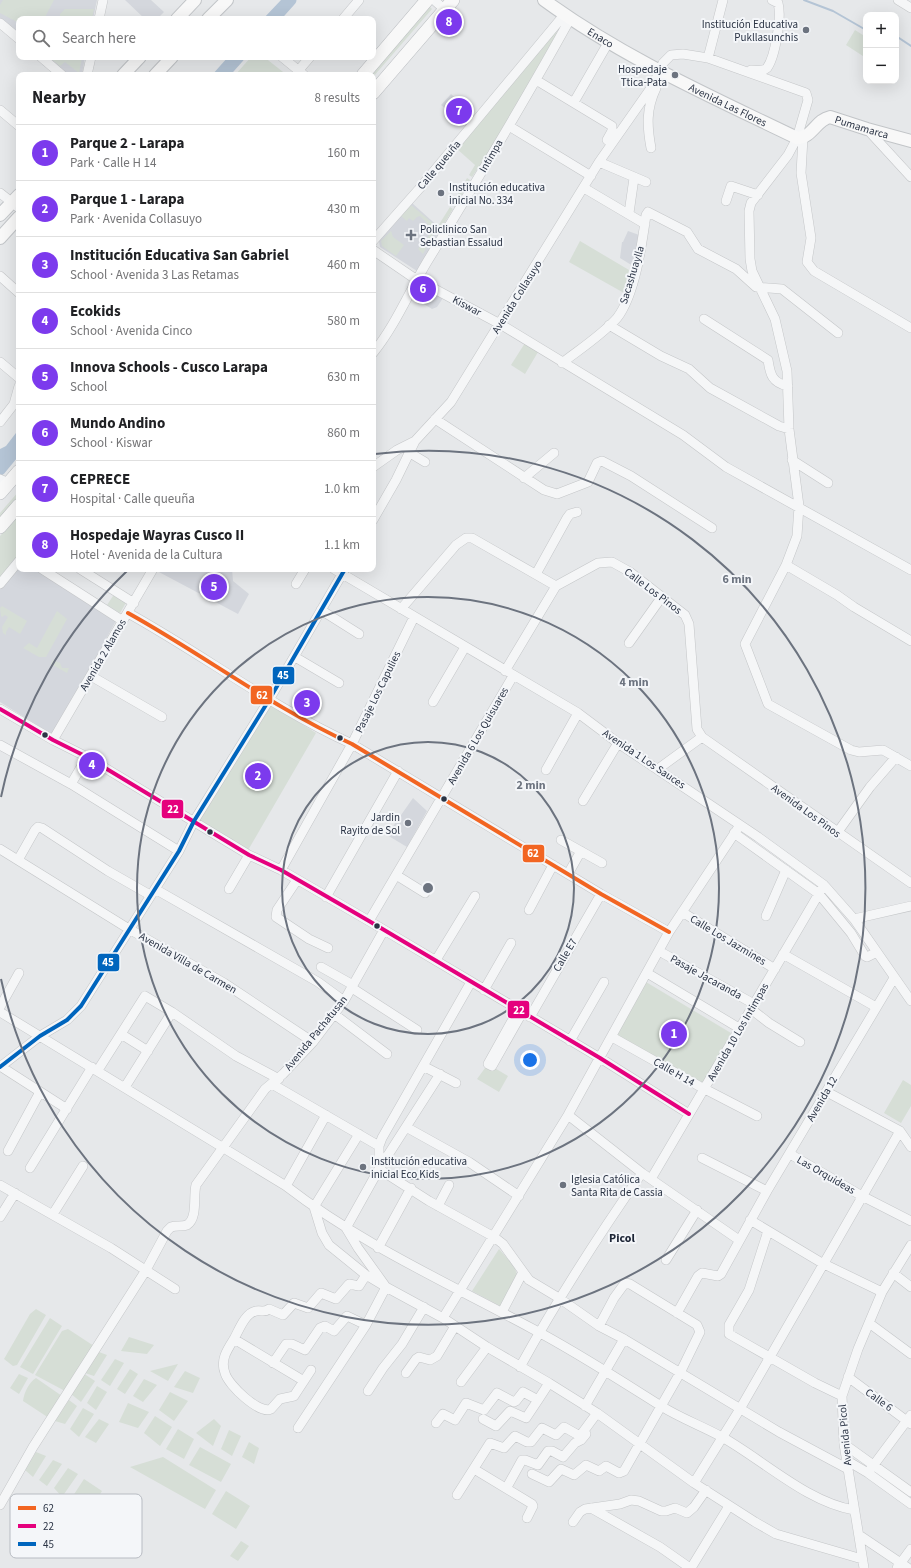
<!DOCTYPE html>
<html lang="en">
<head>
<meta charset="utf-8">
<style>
	body { margin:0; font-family:"Source Sans 3",sans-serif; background:#f6f6f6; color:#202124 }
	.controls { position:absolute; right:12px; top:12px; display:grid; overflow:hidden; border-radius:8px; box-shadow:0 4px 16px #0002 }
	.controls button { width:36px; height:36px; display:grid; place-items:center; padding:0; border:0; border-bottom:1px solid #e0e0e0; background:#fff; color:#202124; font:20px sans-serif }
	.you { position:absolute; left:530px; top:1060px; width:14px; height:14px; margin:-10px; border:3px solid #fff; border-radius:50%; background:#1a73e8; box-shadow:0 0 0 6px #1a73e833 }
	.badge { display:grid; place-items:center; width:26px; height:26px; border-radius:50%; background:#7c3aed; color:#fff; font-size:13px; font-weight:700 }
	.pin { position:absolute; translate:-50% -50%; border:2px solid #fff; box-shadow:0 1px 4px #0006 }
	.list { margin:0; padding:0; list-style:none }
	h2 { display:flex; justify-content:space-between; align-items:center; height:52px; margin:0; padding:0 16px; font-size:17px }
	h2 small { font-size:13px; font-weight:400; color:#757577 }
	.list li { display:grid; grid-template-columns:26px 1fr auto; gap:12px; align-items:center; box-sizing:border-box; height:56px; padding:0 16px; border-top:1px solid #e0e0e0 }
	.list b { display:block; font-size:15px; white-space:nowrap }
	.list p { margin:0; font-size:13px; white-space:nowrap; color:#757577 }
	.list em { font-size:13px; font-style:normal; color:#757577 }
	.icon { flex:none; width:22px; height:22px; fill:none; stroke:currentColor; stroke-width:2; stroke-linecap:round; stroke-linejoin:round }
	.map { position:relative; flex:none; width:911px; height:1568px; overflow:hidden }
	.search { position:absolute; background:#fff; box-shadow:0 4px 16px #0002; left:16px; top:16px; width:360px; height:44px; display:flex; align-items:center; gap:10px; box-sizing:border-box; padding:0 14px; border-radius:8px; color:#757577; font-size:15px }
	.panel { position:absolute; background:#fff; box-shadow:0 4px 16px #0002; left:16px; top:72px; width:360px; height:500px; border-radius:8px }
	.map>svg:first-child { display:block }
</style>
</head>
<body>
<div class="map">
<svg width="911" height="1568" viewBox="0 0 911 1568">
	<rect width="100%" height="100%" fill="#e6e8ea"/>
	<path fill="#d4d7dd" d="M 0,0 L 97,0 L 93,19 L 19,19 L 19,35 L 0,19 Z
		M 125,0 L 151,0 L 164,12 L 157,19 L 145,19 Z
		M 45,57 L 85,57 L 82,75 L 67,75 Z
		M 451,94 L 476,117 L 468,127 L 441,105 Z
		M 412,203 L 441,229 L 417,271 L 380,247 L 379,241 Z
		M 628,231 L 642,236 L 633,266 L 620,258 L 622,242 L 623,242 Z
		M 419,282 L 443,298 L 437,307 L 432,309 L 412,297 Z
		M 19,563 L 19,569 L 37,569 L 117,619 L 53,735 L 0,702 L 0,586 Z
		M 158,569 L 232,569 L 233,581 L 249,594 L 238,614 L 157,571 Z
		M 413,798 L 427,811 L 407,847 L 387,835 Z"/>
	<path fill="#d6ded6" d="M 3,0 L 54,0 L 44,19 L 19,19 L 19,23 L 0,13 L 0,5 Z
		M 429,6 L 432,9 L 373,77 L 373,75 L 370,75 Z
		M 65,9 L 94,9 L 92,19 L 60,19 L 60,14 Z
		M 855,30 L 866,37 L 866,58 L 846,45 Z
		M 556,31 L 557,33 L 480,169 L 478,168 L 472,177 L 469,175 L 475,165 L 457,149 Z
		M 53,57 L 82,57 L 79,73 L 65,62 L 60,66 L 51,59 Z
		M 251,57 L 264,57 L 287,75 L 235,75 Z
		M 467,178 L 470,180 L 455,207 L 452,205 Z
		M 411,205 L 435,225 L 436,229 L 423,254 L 418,249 L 432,232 L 426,222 L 420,216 L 417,217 L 413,221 L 409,218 L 407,221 L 401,216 Z
		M 450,207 L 453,209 L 441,229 L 438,226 Z
		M 391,231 L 393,237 L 404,245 L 396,256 L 382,246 L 381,241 Z
		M 580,241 L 629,270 L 624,293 L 569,262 Z
		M 525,343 L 538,352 L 525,374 L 511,365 Z
		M 19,491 L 19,496 L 0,518 L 0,513 Z
		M 19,515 L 19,554 L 0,577 L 0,536 Z
		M 115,593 L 127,601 L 120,613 L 107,605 Z
		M 2,606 L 27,621 L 20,634 L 9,627 L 6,632 L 6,635 L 3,633 L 2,627 L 8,617 L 5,615 L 2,617 L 1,616 L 0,608 Z
		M 57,611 L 67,619 L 46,657 L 39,657 L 23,648 L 29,643 L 37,648 Z
		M 53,660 L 60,663 L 62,668 L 69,668 L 67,673 L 51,664 Z
		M 271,705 L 316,733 L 247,852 L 200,824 L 200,819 Z
		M 646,982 L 731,1033 L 701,1086 L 616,1034 Z
		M 488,1064 L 508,1076 L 499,1092 L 477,1079 Z
		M 903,1080 L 911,1085 L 911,1106 L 901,1123 L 884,1113 Z
		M 499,1249 L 514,1266 L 518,1277 L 502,1307 L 472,1291 Z
		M 36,1309 L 46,1315 L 17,1365 L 13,1366 L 4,1359 L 30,1314 Z
		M 50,1318 L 62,1326 L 33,1374 L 20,1367 Z
		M 68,1329 L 94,1346 L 65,1391 L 35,1375 L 62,1331 Z
		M 129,1337 L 154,1345 L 147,1354 L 121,1351 Z
		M 99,1352 L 107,1355 L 94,1376 L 85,1373 Z
		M 115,1359 L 124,1363 L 110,1386 L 101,1380 Z
		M 178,1364 L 168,1381 L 150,1371 Z
		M 130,1369 L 138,1374 L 125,1394 L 117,1389 Z
		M 185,1371 L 200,1378 L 193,1393 L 174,1387 Z
		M 83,1373 L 95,1381 L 81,1402 L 71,1394 Z
		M 19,1374 L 28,1378 L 19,1394 L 10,1388 Z
		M 36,1378 L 62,1396 L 49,1418 L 23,1401 C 24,1393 29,1382 36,1378 Z
		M 144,1379 L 157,1385 L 143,1402 L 133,1396 Z
		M 97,1386 L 107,1392 L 96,1410 L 87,1403 Z
		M 170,1392 L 188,1401 L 174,1421 L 159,1410 Z
		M 69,1400 L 77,1406 L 65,1424 L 55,1421 Z
		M 128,1403 L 149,1412 L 138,1428 L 119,1422 Z
		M 83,1408 L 94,1414 L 79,1437 L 70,1429 Z
		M 155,1416 L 172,1427 L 160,1446 L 144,1433 Z
		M 99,1419 L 109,1424 L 96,1443 L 85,1437 Z
		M 214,1419 L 221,1426 L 213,1446 L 196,1433 Z
		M 178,1429 L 194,1439 L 184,1459 L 166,1449 Z
		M 229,1430 L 241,1436 L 232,1456 L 221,1449 Z
		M 249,1442 L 259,1448 L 254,1464 L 242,1457 Z
		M 200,1447 L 231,1464 L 221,1482 L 189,1465 Z
		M 36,1452 L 46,1456 L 33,1477 L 25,1470 Z
		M 163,1457 L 216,1490 L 205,1509 L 130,1467 Z
		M 53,1460 L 62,1464 L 47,1486 L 39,1480 Z
		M 68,1468 L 78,1474 L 62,1497 L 54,1488 Z
		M 84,1479 L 102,1491 L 87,1516 L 69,1502 Z
		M 226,1491 L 250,1506 L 236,1529 L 212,1514 Z
		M 241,1541 L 249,1546 L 238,1561 L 230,1556 Z"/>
	<path fill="#b4c4d5" d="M 281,0 L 291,0 L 274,19 L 263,19 Z
		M 228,57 L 239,57 L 223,75 L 212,75 Z
		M 19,429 L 19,447 L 0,470 L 0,449 L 6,446 Z"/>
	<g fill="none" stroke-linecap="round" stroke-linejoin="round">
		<path stroke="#b4c4d5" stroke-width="2" d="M 804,0 L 833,11 L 866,30
			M 896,36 L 911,46"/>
		<path stroke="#b4c4d5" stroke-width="11" d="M 274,19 L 291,0
			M 223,75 L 239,57
			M 0,470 L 19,447"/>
		<g stroke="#c4c6c8" stroke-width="10">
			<path id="minor" d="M 434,0 L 445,10
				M 898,0 L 911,8
				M 99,19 L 103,0
				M 343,19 L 359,0
				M 0,23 L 19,39
				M 41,57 L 62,75
				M 282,57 L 304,75
				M 708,58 L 723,0
				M 751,70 C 756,70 763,72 767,68 C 775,57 782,17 778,3 L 772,0
				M 298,71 L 310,57
				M 87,75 L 91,57
				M 536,80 L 612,126 L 612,131 L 607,140
				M 574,102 L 608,43
				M 0,110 L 19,126
				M 509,126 L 591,176
				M 867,129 L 911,177
				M 803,138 L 801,173 L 811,238 L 807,262 L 814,271 L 911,328
				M 651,148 C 647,126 646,109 656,88
				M 599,162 L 646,182
				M 584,188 L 645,224
				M 0,193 L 19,208
				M 726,201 L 731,186 L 758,195
				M 629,213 L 634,178
				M 373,241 L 419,189 L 564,15
				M 373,250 L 414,278 L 500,324 L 683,435 L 726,467 L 911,570
				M 0,276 L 19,293
				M 704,319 L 768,360 C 770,374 772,383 788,386
				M 609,325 L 661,356 L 689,369 L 710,388 L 779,426 L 789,429
				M 373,353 C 395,326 409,292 427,262 C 476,182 525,101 570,19
				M 0,362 L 19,378
				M 562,363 C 580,349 602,335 617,318 C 635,295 642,244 646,215 L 648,212 L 687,232 L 698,249 L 736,269 L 756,287 L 782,289 L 838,333
				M 435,419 L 544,490 L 557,494 L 588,482 L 597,463 L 602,461 L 631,476 L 712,528
				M 0,422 L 14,404 L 19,386
				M 410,453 L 425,462
				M 792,460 L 828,483
				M 373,467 L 397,450 L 415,441
				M 524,478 L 554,453
				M 0,479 L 9,483
				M 373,520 L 396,480 L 415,441 L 451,402 L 599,162 L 653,85 L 663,63 L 671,55 L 683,54 L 708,58 L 806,93 L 808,100 L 797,138 L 788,155 L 751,203 L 749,211 L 750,259 L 752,271 L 775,319 L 787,371 L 789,429 L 799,506 L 797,536 L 786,565 L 745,644 L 768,704 L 851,750 L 859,752 L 883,750 L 911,766
				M 786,565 L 837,595 L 854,607 L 911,641
				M 42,569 L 123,621
				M 80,569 L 134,603
				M 334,569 L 578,713 L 618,743 L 758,837 L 824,885 L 854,919 L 911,1001
				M 536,574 L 567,518 L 570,514 L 577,512
				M 0,584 L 19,561
				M 296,584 L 305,569
				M 401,609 L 456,545 L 466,538 L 472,538 L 556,586
				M 321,610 L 359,634
				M 128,613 C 204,655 273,708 352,744 L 601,894 L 669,932
				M 629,643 L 661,598
				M 295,657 L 339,683
				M 505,671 L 556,586 L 598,563 L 612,562 L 630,572 L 685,615 L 689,624 L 697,729 L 702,737 L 911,883
				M 91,676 L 162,717
				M 433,702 L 465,647
				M 0,709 L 53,740 L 87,757 L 249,855 L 281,870 L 369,921 L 600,1058 L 689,1114
				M 53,740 L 153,569
				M 0,745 L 71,784 L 179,851
				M 658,769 L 702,737
				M 546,770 L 578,713
				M 71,784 L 87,757
				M 583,801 L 618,743
				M 734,833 L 819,894 L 851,933 L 865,956 L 867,957 L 877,952
				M 837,833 L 870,787 L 896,757
				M 561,840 L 602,863
				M 0,849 L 129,929 L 224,983 L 313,1042
				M 18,860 L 35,830 L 38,827 L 42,828 L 108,871 L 150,895
				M 281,870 L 352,744 L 414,617
				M 568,874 L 581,851
				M 396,875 L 425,893
				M 297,880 L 277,910 L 276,917 L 309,939 L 328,948
				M 155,889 L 318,982 L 344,1001
				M 229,889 L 249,855
				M 326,897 L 398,771
				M 529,910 L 553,865
				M 682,912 L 775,969
				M 766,916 L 786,870
				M 854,919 L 911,906
				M 369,921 L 513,676
				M 659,951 L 754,1004
				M 783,954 L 876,1007
				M 436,960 L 475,896
				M 321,967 L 353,985
				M 647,973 L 739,1028
				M 471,982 L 382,1138 L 379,1146 L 379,1169 L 429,1201 L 494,1237 L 503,1244 L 529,1280 L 559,1298 L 599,1326 L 624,1339 L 779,1432 L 848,1469
				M 352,988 L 417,1030
				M 484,990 L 511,943
				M 0,1007 L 19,973
				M 751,1009 L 769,1023 L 800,1042
				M 518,1010 L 488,1064 L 492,1066 L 522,1013
				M 0,1012 L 286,1186 C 361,1244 448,1283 531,1328 C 575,1351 618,1379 661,1406 C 680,1418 702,1426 722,1437 C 763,1460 807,1502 854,1510
				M 334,1014 L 387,1054
				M 530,1017 L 601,894
				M 121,1034 L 148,1051
				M 612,1037 L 699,1086 L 757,1116
				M 570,1041 L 604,982
				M 0,1066 L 67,1109
				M 423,1066 L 456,1083
				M 0,1067 L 40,1036 L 67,1020 L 81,1006 L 179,851 L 194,821 L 269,700 L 345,569
				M 98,1070 L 145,996 L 172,1012 L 236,1056 L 279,1079
				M 440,1074 L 379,1169 L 346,1228 L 358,1248 L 386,1287 L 443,1318 L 487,1347 L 549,1383 L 597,1413 L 694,1483 L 755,1522 L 776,1534 L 862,1559
				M 272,1084 L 379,1146
				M 125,1087 L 172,1012
				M 827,1092 L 900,1131 L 911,1147
				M 568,1115 L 642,1173 L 739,1240
				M 406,1127 L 469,1162 L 519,1196
				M 8,1151 L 40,1092
				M 790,1154 L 862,1196 L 911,1221
				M 702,1158 L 767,1191
				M 30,1168 L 92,1067
				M 651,1179 L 824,885
				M 0,1185 L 111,1248 L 175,1289
				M 286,1186 L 326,1115
				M 438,1206 L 449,1185
				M 53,1214 L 83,1166
				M 0,1217 L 15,1193
				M 750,1220 L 822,1263 L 882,1292
				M 768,1231 L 749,1290 L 729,1325 L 729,1334 L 815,1383 L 842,1396
				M 378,1248 L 411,1188
				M 666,1260 L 697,1210
				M 893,1273 L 911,1287
				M 502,1312 L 523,1272
				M 677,1313 L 698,1276 L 702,1273 L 718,1276 L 721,1274 L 767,1191 L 894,978
				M 443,1318 L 568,1115 L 669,932 L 740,825
				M 869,1323 L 911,1354
				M 234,1339 C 227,1350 220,1360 225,1373 C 228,1385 260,1415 271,1409 L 280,1399 L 294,1396 L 311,1370
				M 273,1363 L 286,1344 L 292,1344 L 305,1350 L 320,1328 L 325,1326 L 334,1331 L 347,1316 L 366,1325
				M 520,1367 C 557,1300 598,1236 642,1173
				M 406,1373 L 416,1359 L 419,1357 L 430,1360 L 437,1356 L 455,1326
				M 848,1377 L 911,1424
				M 304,1381 L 234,1339 C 239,1330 245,1313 256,1311 C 262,1310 264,1313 269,1309 L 283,1315 L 294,1303 L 308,1308 L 321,1293 L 336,1299 L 349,1284 L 359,1286 L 366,1275
				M 461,1382 L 487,1347
				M 368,1391 L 383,1368 L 402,1344 L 424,1307
				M 585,1406 L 624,1339
				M 483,1419 L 496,1426 L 510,1411 L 526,1418 L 538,1400
				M 436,1423 L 443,1414 L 455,1420 L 466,1403 L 484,1410 L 497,1393 L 514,1402 L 516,1401 L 523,1392 L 538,1400 L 549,1383
				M 298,1428 L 366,1325 L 386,1287 L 366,1275 L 329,1245 L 322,1233 L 314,1207 L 359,1134
				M 844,1444 L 911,1492
				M 846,1460 L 868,1473 L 911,1504
				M 474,1469 L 532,1504 L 533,1506 L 527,1518
				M 870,1470 L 911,1415
				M 532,1474 L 549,1482 L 561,1469 L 574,1475 L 586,1465 L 599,1471 L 606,1466 L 619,1473 L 624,1471 L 680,1373 L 700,1332 L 697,1325 L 630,1284 L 625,1283 L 614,1298 L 599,1326
				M 694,1483 L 740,1409 L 900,1131
				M 507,1487 L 522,1460 L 525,1460 L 538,1465 L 548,1451 L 552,1451 L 563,1457 L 575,1443 L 581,1440 L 586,1434
				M 457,1495 L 490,1443 L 504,1448 L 515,1436 L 527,1442 L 531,1442 L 542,1428 L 556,1435 L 564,1427 L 580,1436 L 597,1413
				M 0,1505 L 33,1447 L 146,1270 L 167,1231 L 171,1227 C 176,1225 182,1227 187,1225 C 198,1218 193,1196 196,1185 L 265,1089 L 283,1074 L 313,1042 L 344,1001 L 384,930
				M 591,1508 L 660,1547 L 690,1568
				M 573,1522 L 580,1512 L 585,1509 L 620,1504 L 631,1500 L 639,1501 L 661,1511 L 666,1511 L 675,1508 L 687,1513 L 694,1507 L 706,1490
				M 859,1535 L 908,1568
				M 691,1568 L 729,1506
				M 864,1568 L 844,1444 L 842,1396 L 858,1349 L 882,1292 L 911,1245
				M 897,1568 L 911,1549"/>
		</g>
		<g stroke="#c2c5c8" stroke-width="14">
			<g id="major">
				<path id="s1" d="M 544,0 C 622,57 710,96 797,138 C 812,138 816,120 830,117 L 867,129 L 911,141"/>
				<path d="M 177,19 L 195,0"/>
				<path d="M 208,19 L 227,0"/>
				<path d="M 123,75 L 140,57"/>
				<path d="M 155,75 L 172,57"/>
				<path d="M 0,215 L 19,195"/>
				<path d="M 0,238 L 19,217"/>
			</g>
		</g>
		<g stroke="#b8bbbf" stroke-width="14">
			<path id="highway" d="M 363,75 L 427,0
				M 373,93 L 453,0
				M 0,493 L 19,471
				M 0,527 L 19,505"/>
		</g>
		<use href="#minor" stroke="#f5f6f7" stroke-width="9"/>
		<use href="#major" stroke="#f8f8f8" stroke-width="12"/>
		<use href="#highway" stroke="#f8f8f8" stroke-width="13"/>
		<g stroke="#f4f6f9" stroke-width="7">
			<path id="bus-1" d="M 128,613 C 204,655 273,708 352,744 L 601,894 L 669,932"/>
		</g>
		<g stroke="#f4f6f9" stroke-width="7">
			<path id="bus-2" d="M 0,709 L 53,740 L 87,757 L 249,855 L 281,870 L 369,921 L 600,1058 L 689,1114"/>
		</g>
		<g stroke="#f4f6f9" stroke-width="7">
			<path id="bus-3" d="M 0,1067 L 40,1036 L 67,1020 L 81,1006 L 179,851 L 194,821 L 269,700 L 345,569"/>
		</g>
		<use href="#bus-1" stroke="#f26522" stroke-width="4"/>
		<use href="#bus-2" stroke="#e5007d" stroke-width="4"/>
		<use href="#bus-3" stroke="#0065bd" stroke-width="4"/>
	</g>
	<g fill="none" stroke="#6c737f" stroke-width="2">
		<circle cx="428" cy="888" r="146"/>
		<circle cx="428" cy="888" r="291"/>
		<path d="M1 797A437 437 0 0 1 127 571M375 454A437 437 0 1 1 1 979"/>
	</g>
	<g fill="#6c737f" stroke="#f4f6f9" stroke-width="1.5">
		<circle cx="806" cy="30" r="4"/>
		<circle cx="675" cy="75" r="4"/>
		<circle cx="441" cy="193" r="4"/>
		<path d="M409 229h4v4h4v4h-4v4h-4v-4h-4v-4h4z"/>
		<circle cx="408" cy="823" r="4"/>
		<circle cx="363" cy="1167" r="4"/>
		<circle cx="563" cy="1185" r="4"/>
	</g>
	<g fill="#2b3445" stroke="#f4f6f9" stroke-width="1.5">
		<circle cx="45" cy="735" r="3.5"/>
		<circle cx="340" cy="738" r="3.5"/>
		<circle cx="444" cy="799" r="3.5"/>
		<circle cx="210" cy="832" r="3.5"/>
		<circle cx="377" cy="926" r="3.5"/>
	</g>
	<g text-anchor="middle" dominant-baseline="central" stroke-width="4" stroke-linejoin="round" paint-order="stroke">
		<g font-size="11" fill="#2b3445" stroke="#f4f6f9" text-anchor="start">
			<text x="798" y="24" text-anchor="end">Institución Educativa<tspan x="798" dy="13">Pukllasunchis</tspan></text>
			<text x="667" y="69" text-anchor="end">Hospedaje<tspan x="667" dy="13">Ttica-Pata</tspan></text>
			<text x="449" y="187">Institución educativa<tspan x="449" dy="13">inicial No. 334</tspan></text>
			<text x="420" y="229">Policlinico San<tspan x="420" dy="13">Sebastian Essalud</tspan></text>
			<text x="400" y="817" text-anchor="end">Jardin<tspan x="400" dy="13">Rayito de Sol</tspan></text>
			<text x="371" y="1161">Institución educativa<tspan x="371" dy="13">inicial Eco Kids</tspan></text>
			<text x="571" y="1179">Iglesia Católica<tspan x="571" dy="13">Santa Rita de Cassia</tspan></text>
		</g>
		<g font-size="11" fill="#2b3445" stroke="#f4f6f9">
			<text stroke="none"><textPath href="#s1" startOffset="68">Enaco</textPath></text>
			<text stroke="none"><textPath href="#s1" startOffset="212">Avenida Las Flores</textPath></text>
			<text stroke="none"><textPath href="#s1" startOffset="362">Pumamarca</textPath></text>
			<text transform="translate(491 156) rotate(-60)">Intimpa</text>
			<text transform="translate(439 165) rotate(-50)">Calle queuña</text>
			<text transform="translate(632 275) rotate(-73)">Sacashuaylla</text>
			<text transform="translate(517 297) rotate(-58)">Avenida Collasuyo</text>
			<text transform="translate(467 306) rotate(28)">Kiswar</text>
			<text transform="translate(653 591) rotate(37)">Calle Los Pinos</text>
			<text transform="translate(103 655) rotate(-60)">Avenida 2 Alamos</text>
			<text transform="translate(378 692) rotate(-64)">Pasaje Los Capulies</text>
			<text transform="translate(478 736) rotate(-60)">Avenida 6 Los Quisuares</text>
			<text transform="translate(644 759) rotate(34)">Avenida 1 Los Sauces</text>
			<text transform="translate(806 811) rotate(36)">Avenida Los Pinos</text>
			<text transform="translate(728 940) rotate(31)">Calle Los Jazmines</text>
			<text transform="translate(565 955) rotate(-60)">Calle E7</text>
			<text transform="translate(188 963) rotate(30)">Avenida Villa de Carmen</text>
			<text transform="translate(706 977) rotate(29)">Pasaje Jacaranda</text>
			<text transform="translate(738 1032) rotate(-60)">Avenida 10 Los Intimpas</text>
			<text transform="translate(316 1033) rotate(-51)">Avenida Pachatusan</text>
			<text transform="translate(674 1072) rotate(30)">Calle H 14</text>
			<text transform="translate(822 1099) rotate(-60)">Avenida 12</text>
			<text transform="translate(826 1175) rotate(30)">Las Orquideas</text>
			<text transform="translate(879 1400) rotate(36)">Calle 6</text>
			<text transform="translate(845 1435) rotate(-95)">Avenida Picol</text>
		</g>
		<g font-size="12" font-weight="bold" fill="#1d2536" stroke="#f4f6f9">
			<text x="622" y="1238">Picol</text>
		</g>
	</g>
	<rect x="10" y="1494" width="132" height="64" rx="6" fill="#f4f6f9" stroke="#b8bcc3" stroke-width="1"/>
	<rect x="18" y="1506" width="18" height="4" fill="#f26522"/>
	<rect x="18" y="1524" width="18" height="4" fill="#e5007d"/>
	<rect x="18" y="1542" width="18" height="4" fill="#0065bd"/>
	<g font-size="11" fill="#2b3445">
		<text x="43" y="1512">62</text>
		<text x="43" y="1530">22</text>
		<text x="43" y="1548">45</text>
	</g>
	<circle cx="428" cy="888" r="6" fill="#6c737f" stroke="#f4f6f9" stroke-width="2"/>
	<g font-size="12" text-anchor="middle" font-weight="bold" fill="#6c737f" stroke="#f4f6f9" stroke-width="4" stroke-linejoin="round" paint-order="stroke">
		<text x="737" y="583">6 min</text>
		<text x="634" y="686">4 min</text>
		<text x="531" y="789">2 min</text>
	</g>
	<g stroke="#f4f6f9" stroke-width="1.5">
		<rect x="272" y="666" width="23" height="19" rx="4" fill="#0065bd"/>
		<rect x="250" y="685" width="23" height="20" rx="4" fill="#f26522"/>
		<rect x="161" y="799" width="23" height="20" rx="4" fill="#e5007d"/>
		<rect x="522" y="844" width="23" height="19" rx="4" fill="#f26522"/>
		<rect x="97" y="953" width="23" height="19" rx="4" fill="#0065bd"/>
		<rect x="507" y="1000" width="23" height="19" rx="4" fill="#e5007d"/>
	</g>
	<g font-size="11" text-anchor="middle" font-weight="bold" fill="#fff">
		<text x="283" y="679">45</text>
		<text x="262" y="699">62</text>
		<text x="173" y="813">22</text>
		<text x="533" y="857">62</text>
		<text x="108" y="966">45</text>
		<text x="519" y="1014">22</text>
	</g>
</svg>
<div class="controls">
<button>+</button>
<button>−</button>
</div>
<div class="you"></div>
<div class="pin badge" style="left:674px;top:1034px">1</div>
<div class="pin badge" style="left:258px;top:776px">2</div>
<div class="pin badge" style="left:307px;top:703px">3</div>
<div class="pin badge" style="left:92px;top:765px">4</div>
<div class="pin badge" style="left:214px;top:587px">5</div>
<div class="pin badge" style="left:423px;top:289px">6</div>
<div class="pin badge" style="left:459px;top:111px">7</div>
<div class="pin badge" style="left:449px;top:22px">8</div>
<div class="search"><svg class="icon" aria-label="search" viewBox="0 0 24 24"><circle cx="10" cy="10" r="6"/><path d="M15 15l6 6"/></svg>Search here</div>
<section class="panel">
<h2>Nearby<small>8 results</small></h2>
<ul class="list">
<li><span class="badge">1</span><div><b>Parque 2 - Larapa</b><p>Park · Calle H 14</p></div><em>160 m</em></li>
<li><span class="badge">2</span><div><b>Parque 1 - Larapa</b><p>Park · Avenida Collasuyo</p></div><em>430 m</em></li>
<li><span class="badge">3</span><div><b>Institución Educativa San Gabriel</b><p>School · Avenida 3 Las Retamas</p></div><em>460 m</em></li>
<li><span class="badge">4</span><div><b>Ecokids</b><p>School · Avenida Cinco</p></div><em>580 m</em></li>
<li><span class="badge">5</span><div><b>Innova Schools - Cusco Larapa</b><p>School</p></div><em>630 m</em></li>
<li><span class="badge">6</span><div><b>Mundo Andino</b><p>School · Kiswar</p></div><em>860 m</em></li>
<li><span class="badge">7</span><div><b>CEPRECE</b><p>Hospital · Calle queuña</p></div><em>1.0 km</em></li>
<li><span class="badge">8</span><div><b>Hospedaje Wayras Cusco II</b><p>Hotel · Avenida de la Cultura</p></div><em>1.1 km</em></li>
</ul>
</section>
</div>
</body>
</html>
